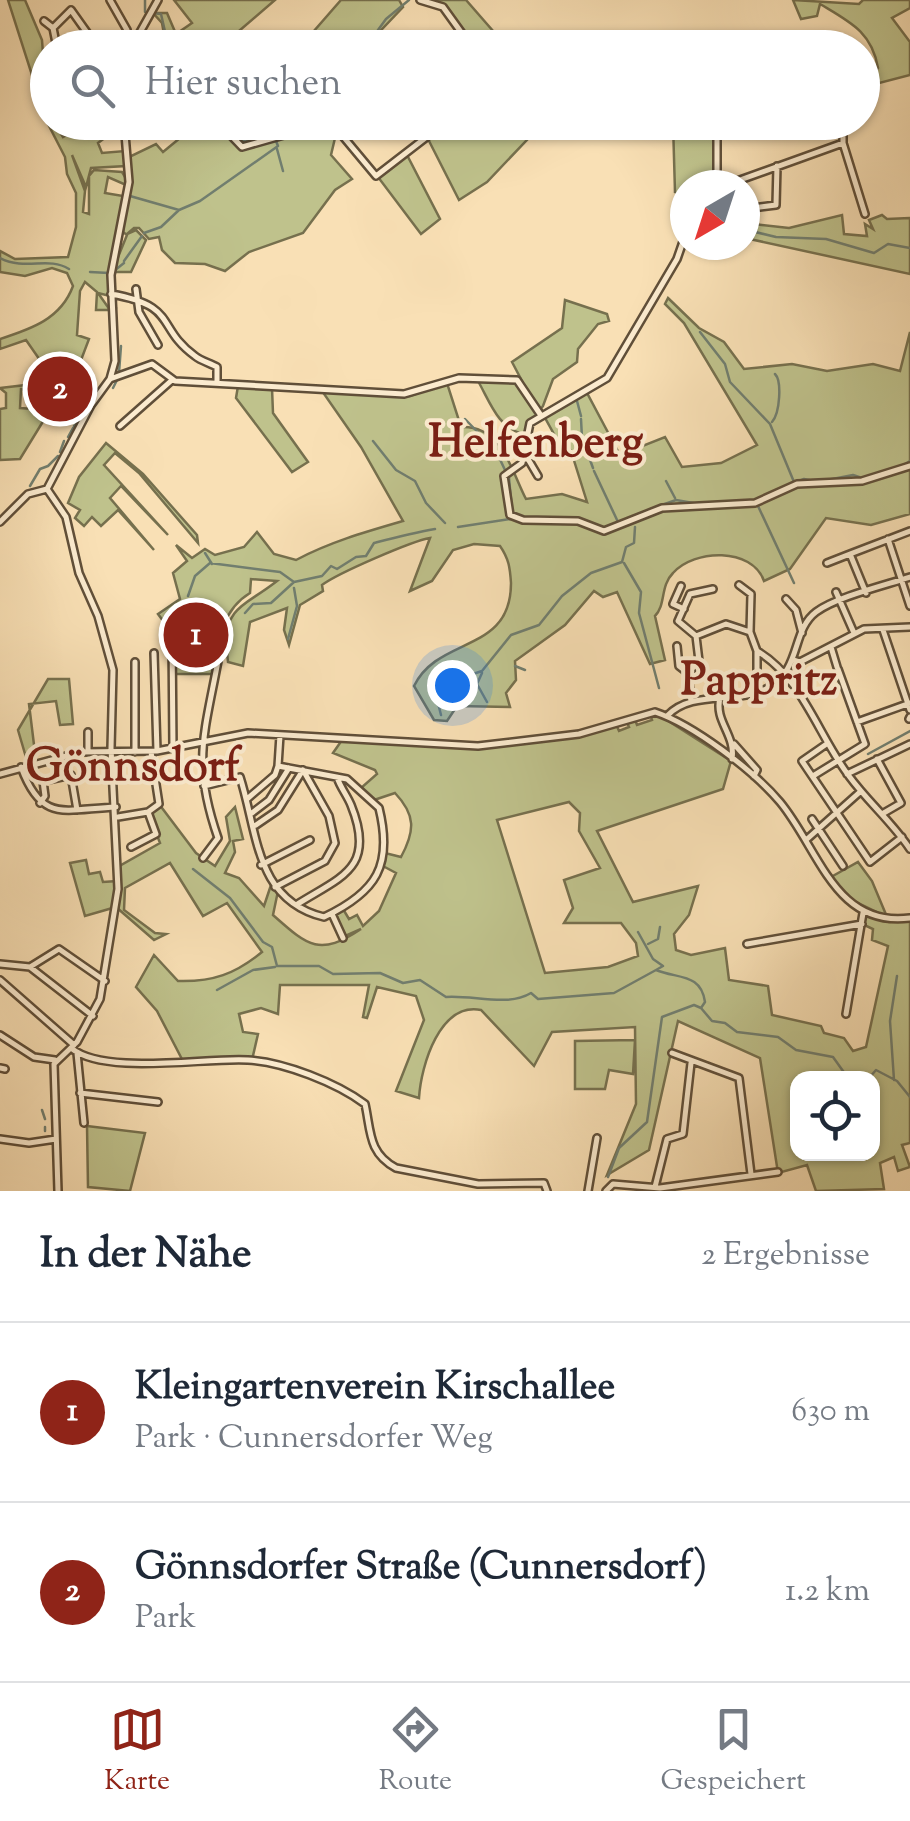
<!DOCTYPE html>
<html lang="de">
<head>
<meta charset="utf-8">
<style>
	body { margin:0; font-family:"Sorts Mill Goudy",serif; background:#f2f2f3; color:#1f2937 }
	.controls { position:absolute; right:30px; bottom:30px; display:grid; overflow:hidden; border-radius:20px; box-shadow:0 2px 8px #0004 }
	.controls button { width:90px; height:90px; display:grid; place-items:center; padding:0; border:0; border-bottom:2px solid #e0e1e3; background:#fff; color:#1f2937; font:50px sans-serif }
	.compass { position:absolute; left:670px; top:170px; width:90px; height:90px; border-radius:50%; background:#fff; box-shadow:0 2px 8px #0004; rotate:219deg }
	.you { position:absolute; left:452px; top:685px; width:35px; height:35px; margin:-25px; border:8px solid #fff; border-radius:50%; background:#1a73e8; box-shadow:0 0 0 15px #1a73e833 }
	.badge { display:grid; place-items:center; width:65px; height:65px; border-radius:50%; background:#8f2418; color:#fff; font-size:32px; font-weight:700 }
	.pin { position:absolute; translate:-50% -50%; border:5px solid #fff; box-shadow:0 2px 10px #0006 }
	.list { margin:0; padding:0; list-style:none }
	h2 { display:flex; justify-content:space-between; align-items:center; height:130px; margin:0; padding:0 40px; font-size:42px }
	h2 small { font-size:32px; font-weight:400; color:#747a83 }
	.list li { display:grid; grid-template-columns:65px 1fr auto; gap:30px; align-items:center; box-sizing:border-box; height:180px; padding:0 40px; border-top:2px solid #e0e1e3 }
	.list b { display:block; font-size:38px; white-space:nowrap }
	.list p { margin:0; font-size:32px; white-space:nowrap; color:#747a83 }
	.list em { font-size:32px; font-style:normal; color:#747a83 }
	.icon { flex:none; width:55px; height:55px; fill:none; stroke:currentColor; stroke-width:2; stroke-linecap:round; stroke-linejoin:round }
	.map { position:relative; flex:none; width:910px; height:1191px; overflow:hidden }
	.search { position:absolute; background:#fff; box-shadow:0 2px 8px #0004; left:30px; right:30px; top:30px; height:110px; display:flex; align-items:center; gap:25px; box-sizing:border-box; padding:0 35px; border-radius:55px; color:#747a83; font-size:38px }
	.sheet { height:490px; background:#fff }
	nav { display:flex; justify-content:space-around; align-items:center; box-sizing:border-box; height:140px; border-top:2px solid #e0e1e3; background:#fff; font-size:28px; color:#747a83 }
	nav a { display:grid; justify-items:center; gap:5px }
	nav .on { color:#8f2418 }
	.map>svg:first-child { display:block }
</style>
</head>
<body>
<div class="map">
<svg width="910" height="1191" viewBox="0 0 910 1191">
	<rect width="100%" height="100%" fill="#f9e0b5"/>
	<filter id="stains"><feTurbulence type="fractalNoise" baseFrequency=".002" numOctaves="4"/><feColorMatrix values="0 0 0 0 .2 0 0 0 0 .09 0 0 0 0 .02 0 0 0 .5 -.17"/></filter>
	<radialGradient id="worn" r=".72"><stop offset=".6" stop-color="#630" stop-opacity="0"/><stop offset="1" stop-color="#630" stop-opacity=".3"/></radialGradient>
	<path fill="#bfc28c" stroke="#76704e" stroke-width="2.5" fill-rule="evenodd" d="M 8,0 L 25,0 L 42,40 L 48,122 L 54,123 L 63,137 L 87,123 L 116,123 L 104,128 L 106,137 L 98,143 L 102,153 L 125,151 L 126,166 L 91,168 L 86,187 L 72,155 L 85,191 L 83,212 L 89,214 L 89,176 L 94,170 L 122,172 L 127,180 L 126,185 L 108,177 L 105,193 L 123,196 L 110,296 L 98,293 L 110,310 L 96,310 L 97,292 L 85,282 L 80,291 L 77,335 L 89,339 L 81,360 L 85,363 L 64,392 L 21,389 L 20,408 L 50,410 L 20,459 L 0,460 L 0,409 L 6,408 L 6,393 L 0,388 L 34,384 L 37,363 L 42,363 L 26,340 L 0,349 L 0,339 C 31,329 61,319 73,286 L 67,273 L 52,268 L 25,276 L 0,272 L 0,251 L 15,259 L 68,257 L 76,227 L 76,193 L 67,174 L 65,157 L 47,122 Z
		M 174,0 L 275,0 L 225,43 L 228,47 L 159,47 L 154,37 L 164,34 L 162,23 L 153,13 L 167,13 L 176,34 L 192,23 Z
		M 341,0 L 399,0 L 403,7 L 365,47 L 300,47 Z
		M 420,0 L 466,0 L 507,47 L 463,47 L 466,38 L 447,12 Z
		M 793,0 L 859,4 L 863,0 L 910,0 L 910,8 L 892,18 L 910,42 L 910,75 L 864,87 L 878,68 C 872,32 850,22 820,4 L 817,16 L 801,19 Z
		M 177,123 L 217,123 L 239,147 L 229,134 L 237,126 L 235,123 L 277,123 L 286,137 L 335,138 L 331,155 L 352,179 L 335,190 L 303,233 L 249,252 L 225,271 L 205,264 L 175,263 L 162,250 L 159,237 L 149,239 L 139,228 L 134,228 L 127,234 L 136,230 L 146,240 L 131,272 L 112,272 L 127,235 L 123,232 L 129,157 L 156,144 L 163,152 L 180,138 L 172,127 Z
		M 448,123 L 543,123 L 487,182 L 459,200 L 427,137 Z
		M 673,123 L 717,123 L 715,185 L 685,185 L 685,195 L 675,192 Z
		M 406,153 L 440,219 L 421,234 L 378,177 Z
		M 842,215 L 844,234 L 867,236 L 865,224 L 873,229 L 869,220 L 882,215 L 887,219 L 910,218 L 910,274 L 745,238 L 745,223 L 789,228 Z
		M 668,298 L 699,328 L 724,342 L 744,369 L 792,364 L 827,371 L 873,364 L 900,371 L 910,332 L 910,514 L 871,525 L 826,518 L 790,569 L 764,581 C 752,547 694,549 673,573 C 660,586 666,605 655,616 L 665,660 L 650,664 L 617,592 L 603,597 L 594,591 L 565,625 L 515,661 L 516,680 L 506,693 L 510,707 L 457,706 L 447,721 L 434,720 L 414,686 C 439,635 511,654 511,583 C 510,568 509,559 500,546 L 474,544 L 453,550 L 432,581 L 410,591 L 430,538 C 412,541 338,573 322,585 L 323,591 L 300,605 L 289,645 L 284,630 L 287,608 L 250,622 L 243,666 L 228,662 L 227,652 L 219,649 C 234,600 241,609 277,581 L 251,579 L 250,593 C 220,611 218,644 214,674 L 174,674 L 172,633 L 158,614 L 180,599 L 173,573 L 187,561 L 176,545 L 192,558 L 205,549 L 215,555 L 244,547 L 257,532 L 274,554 L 296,560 C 330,542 365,532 403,521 L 361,447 L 322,391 L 410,396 L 447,383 L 461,427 C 502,425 511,470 526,499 L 562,494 L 587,502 L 571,451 L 565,454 L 544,416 L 587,393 L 620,455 L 665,437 L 682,467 L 721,463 L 757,445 L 684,323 L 665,304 Z
		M 565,300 L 607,314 L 609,321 L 598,324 L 578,349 L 577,362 L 553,379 L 543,406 L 523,434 C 498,428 490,402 478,381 L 522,381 L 512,362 L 562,328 Z
		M 238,386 L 272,388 L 273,413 L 308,462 L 292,472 L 236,398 Z
		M 106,443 L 143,474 L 197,535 L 198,543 L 139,473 L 115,453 L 104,465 L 168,535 L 121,486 L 110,498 L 154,550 L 118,510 L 101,526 L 92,517 L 84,526 L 75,518 L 80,510 L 68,503 L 79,477 Z
		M 48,679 L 69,679 L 73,724 L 60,725 L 56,701 L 29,704 L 36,761 L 28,764 L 18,730 Z
		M 650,713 L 662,717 L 731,761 L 723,789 L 597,831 L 633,902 L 698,886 L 689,915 L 674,934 L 676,950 L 691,955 L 725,948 L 729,980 L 768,986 L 772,1015 L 821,1026 L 824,1033 L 844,1038 L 853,1051 L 866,1047 L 888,946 L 872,940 L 873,929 L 862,924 L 863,915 L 889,922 L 910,920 L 910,1143 L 902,1145 L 910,1167 L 898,1171 L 894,1157 L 880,1163 L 884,1189 L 816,1191 L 807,1165 L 778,1173 L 760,1058 L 678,1021 L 649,1150 L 607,1175 L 636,1104 L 635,1027 L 552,1032 L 534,1066 L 481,1010 C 440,1002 421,1065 419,1098 L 396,1091 L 424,1020 L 416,996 L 377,987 L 367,1018 L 363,1017 L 369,985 L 280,985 L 278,1014 L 261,1008 L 239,1014 L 243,1032 L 258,1034 L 252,1060 L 185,1065 L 157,1011 L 136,987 L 154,955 L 178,981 C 213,982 235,974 262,952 L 227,903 L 203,916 L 170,863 L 125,888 L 124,910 L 155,933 L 166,934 L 154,940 L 116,907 L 85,916 L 70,863 L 86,860 L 89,874 L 100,872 L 103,882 L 117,881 L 116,868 L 160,843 L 148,812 L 159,804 L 196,853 L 215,866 L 230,841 L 226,817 L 235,807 L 243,839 L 233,841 L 235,852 L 225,873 L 239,878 L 264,906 L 271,885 L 278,891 L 273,915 C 308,946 319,957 361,929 L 343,937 L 336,913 L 343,909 L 349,919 L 357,915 L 363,926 L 379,911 L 396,873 L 381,865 L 385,853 L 401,857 C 415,831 416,815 395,793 L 374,800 L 361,788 L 377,774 L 375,770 L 333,753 L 342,740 C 436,748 524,750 616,724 L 619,731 L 629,727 L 626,720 L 634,717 L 637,725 L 652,720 ZM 569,802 L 580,813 L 579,831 L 600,868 L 564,880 L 573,908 L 564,923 L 621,923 L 636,943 L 638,956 L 608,967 L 545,973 L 497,820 ZM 798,1078 L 872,1078 L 872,1154 L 798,1154 Z
		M 858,862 L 872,881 L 887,917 L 850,899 L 831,877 Z
		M 635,1040 L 633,1074 L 609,1070 L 605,1089 L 575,1089 L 575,1041 Z
		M 87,1126 L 145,1133 L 130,1191 L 88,1187 Z"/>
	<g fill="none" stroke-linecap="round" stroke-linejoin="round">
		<path stroke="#717e6f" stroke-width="2.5" d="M 145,0 L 145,12 L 161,14 L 166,36 L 177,48
			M 365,48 L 386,19 L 409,0
			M 239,122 L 241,138 L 246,143 L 250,131 L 259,139 L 265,129 L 270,130
			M 286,130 L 305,122
			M 274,135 L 270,130 L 282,131
			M 277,149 L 283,171
			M 130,196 L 179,210
			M 747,230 L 776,237 L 826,239 L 874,253 L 888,244 L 910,248
			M 144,233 L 161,227 L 179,210 L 200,201 L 278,146 L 276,141
			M 0,258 C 26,271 48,256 69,269
			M 124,261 L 142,236
			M 114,271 L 124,263
			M 90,272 L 109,273
			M 114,297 L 116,308
			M 700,332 L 725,364 L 730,382 L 770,424 L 794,482
			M 119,373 L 121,346
			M 113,388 L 118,378
			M 577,401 L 581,416
			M 465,419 L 496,451 L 505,470
			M 581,419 L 582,438 L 593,468
			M 772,422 C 780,413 782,381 775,374
			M 74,426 L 80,421
			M 68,437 L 73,428
			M 373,441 L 396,470 L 415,481 L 426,503 L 445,523
			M 60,452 L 64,441
			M 48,466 L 58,456
			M 898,468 L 910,461
			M 594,471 L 618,522
			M 509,478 L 512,510
			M 666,481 L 675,498
			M 822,481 L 853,475 L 862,478
			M 30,486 L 40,469 L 48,466
			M 779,489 L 804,479 L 814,481
			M 662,505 L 676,500 L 699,504
			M 758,506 L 794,583
			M 577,523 L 606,533 L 630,523
			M 458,527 L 517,518
			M 205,553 L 212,564
			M 624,563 L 641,592 L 639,613 L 659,688
			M 188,596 L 195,576 L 210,563 L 280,572 L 294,582 L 322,576 L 331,566 L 337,569 L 356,557 L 366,556 L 374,543 C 397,537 412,533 435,529
			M 245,613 L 253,604 L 271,603 L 294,582
			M 288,639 L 297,606 L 294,588
			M 515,666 L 525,670
			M 482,673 L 477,684 L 487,702
			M 441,715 L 435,691 L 438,680 L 454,672 L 470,675 L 482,671 L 511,635 L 539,625 L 562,596 L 591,573 L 622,562 L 626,547 L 634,543 L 635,527
			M 868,754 L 910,731
			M 193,869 L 230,898 L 263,942 L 272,947 L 277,966 L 319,966 L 333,974 L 380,973 L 403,983 L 420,980 L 446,997 C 474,995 508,1007 531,993 L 538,999 L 614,993 L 656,970 C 678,979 701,973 705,1002 L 701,1008 L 712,1021 L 725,1023 L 737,1032 L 778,1037 L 796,1050 L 833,1057 L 848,1078
			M 638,932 L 653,959 L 663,966 L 656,970
			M 648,944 L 658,939 L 660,927
			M 217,990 L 253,970 L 275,967
			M 869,1078 L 876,1070 L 897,1081 L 910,1097
			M 894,1080 L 890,1021 L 897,976
			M 42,1110 L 45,1119
			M 45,1127 L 45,1131
			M 608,1177 L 619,1148 L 647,1122 L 662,1017 L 694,1005 L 701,1008"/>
		<g stroke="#604f39" stroke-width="10">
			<path id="minor" d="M 110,0 L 127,30 L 130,48
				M 420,0 L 443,7 L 466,39 L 463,48
				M 44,21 L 53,28
				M 139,34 L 158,0
				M 130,37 L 143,35 L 154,48
				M 812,37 L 822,39 L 823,48
				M 822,39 L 843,43
				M 57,48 L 53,28 L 71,10 L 98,48
				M 66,48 L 86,32
				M 218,122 L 242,147 L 284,135 L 341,134
				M 843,122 L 843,143 L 865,214
				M 341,134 L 376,176 L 446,122
				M 717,185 L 717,122
				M 726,185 L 843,143
				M 745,209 L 776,205 L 777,166
				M 685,236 L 677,259 L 607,378 L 530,423 L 522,463 L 504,476 L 510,515 L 523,520 L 578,521 L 604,531 L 662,508 L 755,503 L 797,484 L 862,481 L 910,466
				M 136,289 L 139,312 L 158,345
				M 111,294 C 179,306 155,327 195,356 C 201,361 210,363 217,367 L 217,383
				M 110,379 L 152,364 L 175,381 L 404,394 L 459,378 L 517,380 L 540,414
				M 120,426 L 172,380
				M 525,454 L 538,476
				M 47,489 L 66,517 L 79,573 L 98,616 L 113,670 L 111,748 L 118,889 L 100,999 L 77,1042 L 54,1064 L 58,1191
				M 47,489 L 91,405 L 110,379 L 115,361 L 111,275 L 129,182 L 124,122
				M 0,522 L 28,494 L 47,489
				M 888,539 L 910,606
				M 827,563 L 850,554
				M 739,585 L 751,594 L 750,632
				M 681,586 L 673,604 L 684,609
				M 836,592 L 854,633
				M 866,593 L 850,554 L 910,531
				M 786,599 L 796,610 L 802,633
				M 883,630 L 910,710
				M 172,636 L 173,749
				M 696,636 L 678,621 L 690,594 L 713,589
				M 677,646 L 679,666 L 688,673
				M 831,647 L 837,667
				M 757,651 L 757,671
				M 154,653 L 157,751
				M 794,660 L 800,662 L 864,629 L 910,627
				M 720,698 C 714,721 736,735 732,759
				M 691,702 L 688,673 L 699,661 L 696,636 L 726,624 L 750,632 L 757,651 C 802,677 819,737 849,776 C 868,802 892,822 910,849
				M 667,716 C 692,689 736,705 768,688 C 802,669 791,631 816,612 C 836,597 886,585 910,577
				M 909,719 L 910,717
				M 857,722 L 910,703
				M 88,732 L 88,749
				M 828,743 L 802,761 L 870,862 L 902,837
				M 734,744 L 757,770 L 754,776
				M 135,752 L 135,662
				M 877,759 L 901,803 L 882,814
				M 21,767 C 42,824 65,809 116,807
				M 0,774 L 81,752 L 157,751 L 248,733 L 478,746 L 579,734 L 655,712 C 694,725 754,771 780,802 C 819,849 835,928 910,918
				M 847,774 L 910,744
				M 813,776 L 865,744 L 838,669
				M 204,786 L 240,777 C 258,833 255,900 324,917 C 377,892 393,865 379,808 L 347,779 L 278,766 L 280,735
				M 247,799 L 275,775 L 278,766
				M 40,803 L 45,796 L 43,781 L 71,775 L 77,810
				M 252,813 L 269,800 L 289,768
				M 118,817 L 148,812
				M 812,819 L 843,866
				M 256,825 L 278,810 L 303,770
				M 806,840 L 861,791
				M 131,847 L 156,834 L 148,812 L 159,804 L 151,752
				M 203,858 L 218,838 C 192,763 204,736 218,661
				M 261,865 L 310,840
				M 275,887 L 325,861 L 335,843 L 329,816 L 303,770
				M 296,905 C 340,877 377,869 351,805 C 347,795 340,787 337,777
				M 332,914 L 343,938
				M 747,944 L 862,924
				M 0,964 L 30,967 L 59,949 L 105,981
				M 30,967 L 93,1016
				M 0,980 L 74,1045
				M 846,1014 L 863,913
				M 0,1035 L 34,1057 L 55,1060
				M 71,1048 C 105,1076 206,1057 248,1060 C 284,1062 337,1083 365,1104 C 371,1131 368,1153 396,1168 L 478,1184 L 544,1183 L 547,1191
				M 77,1053 L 84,1123
				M 672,1053 L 739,1078 L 751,1174
				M 0,1068 L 5,1069
				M 80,1093 L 158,1102
				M 0,1139 L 29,1143 L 56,1139
				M 655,1187 L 667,1139 L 683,1134 L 691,1063
				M 588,1191 L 597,1138
				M 606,1191 L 613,1184 L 660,1188 L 778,1172"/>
		</g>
		<use href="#minor" stroke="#fbebcf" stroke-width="5"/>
	</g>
	<g text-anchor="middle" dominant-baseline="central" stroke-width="8" stroke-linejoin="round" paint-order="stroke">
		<g font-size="45" font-weight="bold" fill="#7a1f14" stroke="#fbebcf">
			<text x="536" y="445">Helfenberg</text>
			<text x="759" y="683">Pappritz</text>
			<text x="133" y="769">Gönnsdorf</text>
		</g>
	</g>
	<rect width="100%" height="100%" filter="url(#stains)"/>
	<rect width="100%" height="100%" fill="url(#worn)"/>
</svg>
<div class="controls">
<button><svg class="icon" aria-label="locate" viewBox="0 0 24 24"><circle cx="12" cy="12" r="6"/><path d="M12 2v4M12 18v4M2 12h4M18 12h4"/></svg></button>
</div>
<svg class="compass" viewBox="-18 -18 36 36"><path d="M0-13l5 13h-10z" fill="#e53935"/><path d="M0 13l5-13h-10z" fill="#747a83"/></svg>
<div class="you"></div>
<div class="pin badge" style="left:196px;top:635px">1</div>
<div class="pin badge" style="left:60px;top:389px">2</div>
<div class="search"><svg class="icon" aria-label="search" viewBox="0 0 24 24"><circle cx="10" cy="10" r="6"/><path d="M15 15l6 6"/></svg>Hier suchen</div>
</div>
<section class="sheet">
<h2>In der Nähe<small>2 Ergebnisse</small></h2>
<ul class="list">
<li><span class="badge">1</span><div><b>Kleingartenverein Kirschallee</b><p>Park · Cunnersdorfer Weg</p></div><em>630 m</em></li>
<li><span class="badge">2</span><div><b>Gönnsdorfer Straße (Cunnersdorf)</b><p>Park</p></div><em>1.2 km</em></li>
</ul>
</section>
<nav>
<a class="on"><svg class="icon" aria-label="map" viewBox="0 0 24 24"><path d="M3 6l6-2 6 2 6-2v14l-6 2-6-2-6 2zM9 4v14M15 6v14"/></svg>Karte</a>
<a><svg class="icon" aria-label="directions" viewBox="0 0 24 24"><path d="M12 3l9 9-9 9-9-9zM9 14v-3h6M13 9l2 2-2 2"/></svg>Route</a>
<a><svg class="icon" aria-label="saved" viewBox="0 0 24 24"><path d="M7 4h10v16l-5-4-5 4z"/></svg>Gespeichert</a>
</nav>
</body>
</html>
